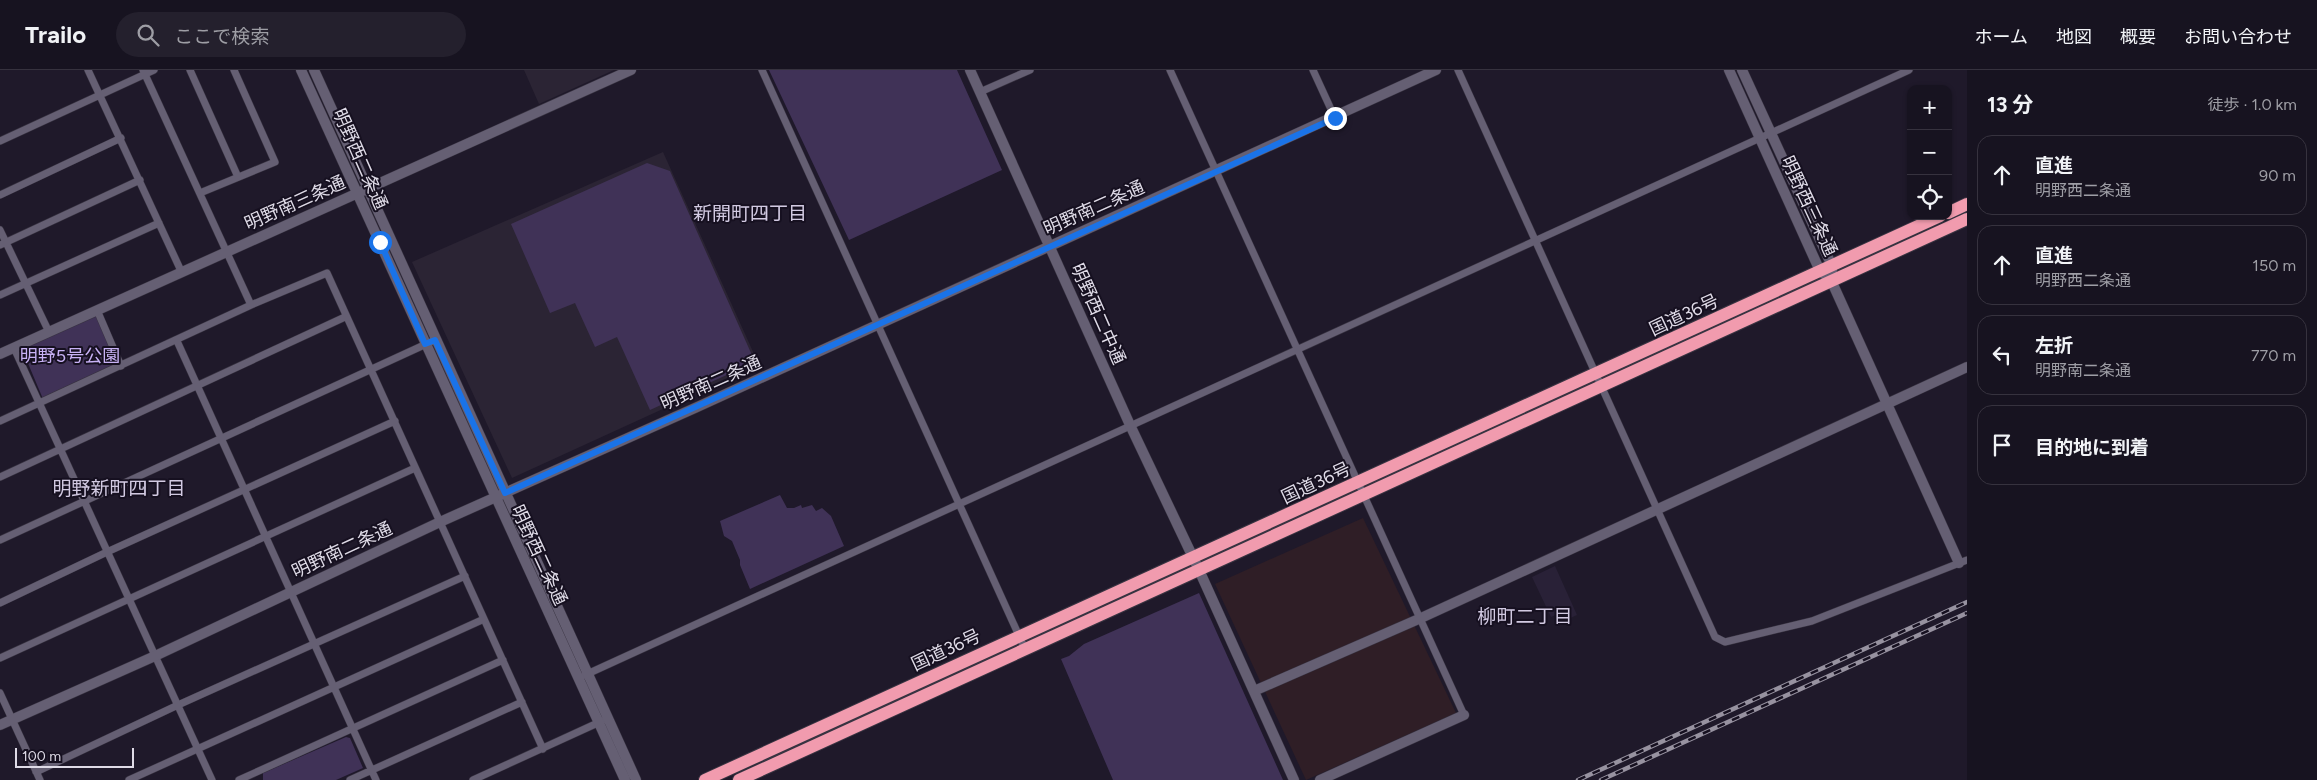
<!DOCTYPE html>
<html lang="ja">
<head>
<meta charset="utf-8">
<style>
	body { margin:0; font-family:Figtree,"Noto Sans JP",sans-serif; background:#24202d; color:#f1f3f6 }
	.controls { position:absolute; right:15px; top:15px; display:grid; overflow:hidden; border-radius:10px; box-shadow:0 1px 4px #0004 }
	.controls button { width:45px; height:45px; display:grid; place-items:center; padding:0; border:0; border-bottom:1px solid #36323e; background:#171320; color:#f1f3f6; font:25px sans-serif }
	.scale { position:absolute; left:15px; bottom:12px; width:119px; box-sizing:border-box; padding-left:5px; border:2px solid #dfdbe7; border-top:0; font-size:14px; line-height:18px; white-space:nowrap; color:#dfdbe7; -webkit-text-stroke:4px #161020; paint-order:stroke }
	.stop { position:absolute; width:15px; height:15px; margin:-11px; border:4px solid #1a73e8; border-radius:50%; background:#fff }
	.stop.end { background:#1a73e8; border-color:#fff; box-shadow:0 1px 5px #0008 }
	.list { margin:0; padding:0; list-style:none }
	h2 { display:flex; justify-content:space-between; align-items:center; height:65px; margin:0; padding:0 20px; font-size:21px }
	h2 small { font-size:16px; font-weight:400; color:#9e9ea5 }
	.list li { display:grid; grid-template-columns:32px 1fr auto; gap:15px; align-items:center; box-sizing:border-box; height:80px; margin:0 10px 10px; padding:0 10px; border:1px solid #36323e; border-radius:15px }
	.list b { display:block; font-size:19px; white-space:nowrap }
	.list p { margin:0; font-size:16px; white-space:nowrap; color:#9e9ea5 }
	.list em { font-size:16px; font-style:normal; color:#9e9ea5 }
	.icon { flex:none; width:28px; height:28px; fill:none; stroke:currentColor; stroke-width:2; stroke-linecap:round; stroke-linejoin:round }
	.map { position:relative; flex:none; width:1967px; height:710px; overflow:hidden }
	header { display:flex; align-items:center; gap:30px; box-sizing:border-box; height:70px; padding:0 25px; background:#171320; border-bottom:1px solid #36323e }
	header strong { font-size:24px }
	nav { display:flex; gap:28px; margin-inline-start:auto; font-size:18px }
	.search { width:350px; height:45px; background:#24202d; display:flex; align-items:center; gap:12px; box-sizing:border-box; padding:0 18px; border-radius:28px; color:#9e9ea5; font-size:19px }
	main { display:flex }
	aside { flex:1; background:#171320 }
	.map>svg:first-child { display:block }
</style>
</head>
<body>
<header>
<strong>Trailo</strong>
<div class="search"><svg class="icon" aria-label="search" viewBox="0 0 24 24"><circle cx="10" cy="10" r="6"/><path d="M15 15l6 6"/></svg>ここで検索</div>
<nav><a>ホーム</a><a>地図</a><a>概要</a><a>お問い合わせ</a></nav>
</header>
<main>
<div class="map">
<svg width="1967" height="710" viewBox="0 0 1967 710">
	<rect width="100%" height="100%" fill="#1f192a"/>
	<path fill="#2f1e26" d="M 1363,448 L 1456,643 L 1306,710 L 1215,514 Z"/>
	<path fill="#292137" d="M 1555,496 L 1577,545 L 1564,551 L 1560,543 L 1551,547 L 1532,507 Z"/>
	<path fill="#2b2434" d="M 524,0 L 614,0 L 539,34 Z
		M 663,82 L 759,295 L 512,408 L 412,192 Z"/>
	<path fill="#403257" d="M 769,0 L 957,0 L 1002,100 L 849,170 Z
		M 647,93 L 670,101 L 755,292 L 650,340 L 617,267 L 595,277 L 575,233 L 550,243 L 511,154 Z
		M 96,244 L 119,294 L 43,329 L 22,279 Z
		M 780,425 L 787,438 L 794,438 L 801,435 L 802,438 L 812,435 L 816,441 L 822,438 L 831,446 L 844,476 L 750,519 L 740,495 L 740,490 L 732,471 L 724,466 L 720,451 Z
		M 1199,523 L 1283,710 L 1113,710 L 1061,589 L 1069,586 L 1084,574 Z
		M 346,667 L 350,668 L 363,698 L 336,710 L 263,710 L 263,703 Z"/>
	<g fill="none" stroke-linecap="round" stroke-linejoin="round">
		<g stroke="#383341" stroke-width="8">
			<path id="street" d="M 88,0 L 182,203
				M 143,0 L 251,235
				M 190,0 L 238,107
				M 762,0 L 1025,579
				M 1170,0 L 1464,645
				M 1313,0 L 1335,48
				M 1458,0 L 1715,567 L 1725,572 L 1812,551 L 1967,490
				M 980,22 L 1030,0
				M 0,71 L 154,0
				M 200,123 L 275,92 L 234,0
				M 0,125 L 121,68
				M 0,160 L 49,262
				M 0,175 L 140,110
				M 0,225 L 159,153
				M 97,240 L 121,296
				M 177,271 L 376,710
				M 14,278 L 212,710
				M 0,351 L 251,235 L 327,203 L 543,679
				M 0,407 L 345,247
				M 0,470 L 435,270
				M 0,533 L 107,482 L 395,351
				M 0,588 L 415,398
				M 585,605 L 1909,0
				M 0,623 L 40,710
				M 36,702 L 178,635 L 465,506
				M 129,710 L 484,549
				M 239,710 L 503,590
				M 350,710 L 522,632
				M 473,710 L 602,651"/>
		</g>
		<g stroke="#383341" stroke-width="11">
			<path id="secondary" d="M 301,0 L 625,710
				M 314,0 L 636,710
				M 970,0 L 1130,355 L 1199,500 L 1294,710
				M 1729,0 L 1820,201 L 1831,210 L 1959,493
				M 1742,0 L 1832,196 L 1832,201
				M 0,284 L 631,0
				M 1254,621 L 1421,548 L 1967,297
				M 0,655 L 155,586 L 440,452 L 695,338 L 1436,0
				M 1320,710 L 1464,645"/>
		</g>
		<g stroke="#383341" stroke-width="14">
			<path id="highway" d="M 1948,143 L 1967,134
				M 705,710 L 1940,146
				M 739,710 L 1967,149"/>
		</g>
		<use href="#street" stroke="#655f73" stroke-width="7"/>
		<use href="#secondary" stroke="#655f73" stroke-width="10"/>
		<use href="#highway" stroke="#f19bae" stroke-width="12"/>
		<g stroke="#9792a0" stroke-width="4.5">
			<path id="rail" d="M 1578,710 L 1967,532
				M 1601,710 L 1967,543"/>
		</g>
		<use href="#rail" stroke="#161020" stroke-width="2.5" stroke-dasharray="8" stroke-linecap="butt"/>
	</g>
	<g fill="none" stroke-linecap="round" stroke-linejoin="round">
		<path stroke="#1a73e8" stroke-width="6" d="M 380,172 L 425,274 L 435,270 L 505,423 L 1335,48"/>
	</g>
	<g text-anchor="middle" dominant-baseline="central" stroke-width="4" stroke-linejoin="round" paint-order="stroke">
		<g font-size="18" fill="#dfdbe7" stroke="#161020">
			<text transform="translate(360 89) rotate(66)">明野西二条通</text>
			<text transform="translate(295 133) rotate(-24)">明野南三条通</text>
			<text transform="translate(1809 136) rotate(65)">明野西三条通</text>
			<text transform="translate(1094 138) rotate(-24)">明野南二条通</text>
			<text transform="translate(1098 244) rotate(66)">明野西二中通</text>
			<text transform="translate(1684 245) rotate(-25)">国道36号</text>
			<text transform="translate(711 313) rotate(-24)">明野南二条通</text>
			<text transform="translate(1316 413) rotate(-25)">国道36号</text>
			<text transform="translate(342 480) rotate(-25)">明野南二条通</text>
			<text transform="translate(539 485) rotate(65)">明野西二条通</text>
			<text transform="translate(946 580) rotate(-25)">国道36号</text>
		</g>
		<g font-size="18" fill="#c8b2f5" stroke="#161020">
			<text x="70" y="286">明野5号公園</text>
		</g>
		<g font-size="19" fill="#d2cae2" stroke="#161020">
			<text x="750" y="143">新開町四丁目</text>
			<text x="119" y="418">明野新町四丁目</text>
			<text x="1525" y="546">柳町二丁目</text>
		</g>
	</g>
</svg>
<div class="controls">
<button>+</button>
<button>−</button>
<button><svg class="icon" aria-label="locate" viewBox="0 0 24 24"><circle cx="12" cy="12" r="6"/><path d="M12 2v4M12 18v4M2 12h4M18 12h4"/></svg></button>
</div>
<div class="scale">100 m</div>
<div class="stop" style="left:380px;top:172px"></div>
<div class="stop end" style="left:1335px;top:48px"></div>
</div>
<aside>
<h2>13 分<small>徒歩 · 1.0 km</small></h2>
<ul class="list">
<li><svg class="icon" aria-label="ahead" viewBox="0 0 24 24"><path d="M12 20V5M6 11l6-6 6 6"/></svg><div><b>直進</b><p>明野西二条通</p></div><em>90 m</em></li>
<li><svg class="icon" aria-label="ahead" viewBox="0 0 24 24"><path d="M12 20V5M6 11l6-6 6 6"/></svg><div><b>直進</b><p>明野西二条通</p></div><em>150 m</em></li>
<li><svg class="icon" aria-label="left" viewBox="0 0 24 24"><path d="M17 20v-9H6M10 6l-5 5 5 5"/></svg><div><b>左折</b><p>明野南二条通</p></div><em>770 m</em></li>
<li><svg class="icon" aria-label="arrive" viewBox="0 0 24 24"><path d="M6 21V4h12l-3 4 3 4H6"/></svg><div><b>目的地に到着</b></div></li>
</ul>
</aside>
</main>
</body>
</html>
